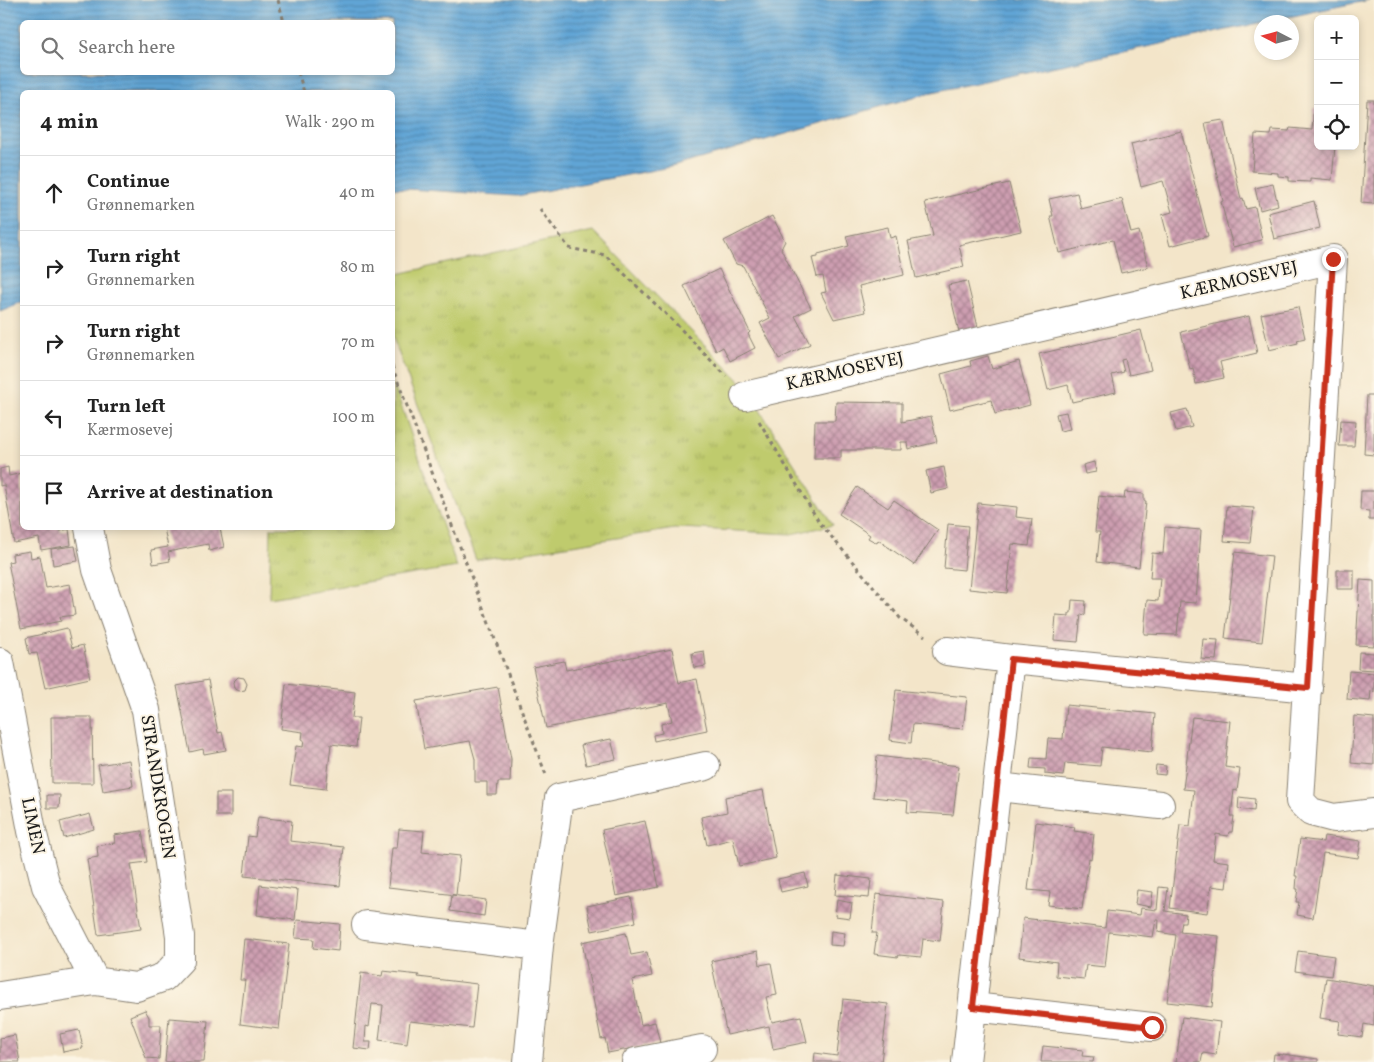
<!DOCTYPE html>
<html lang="en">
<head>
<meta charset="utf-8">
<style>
	body { margin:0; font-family:Vollkorn,serif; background:#f6f6f6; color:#222 }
	.controls { position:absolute; right:15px; top:15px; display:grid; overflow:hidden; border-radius:8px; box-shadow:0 2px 8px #0003 }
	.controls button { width:45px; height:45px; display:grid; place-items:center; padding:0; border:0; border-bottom:1px solid #e0e0e0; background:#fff; color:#222; font:25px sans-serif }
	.compass { position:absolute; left:1254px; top:15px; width:45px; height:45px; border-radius:50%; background:#fff; box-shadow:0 2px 8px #0003; rotate:276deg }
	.stop { position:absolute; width:15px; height:15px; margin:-11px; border:4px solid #c8321e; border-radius:50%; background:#fff }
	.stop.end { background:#c8321e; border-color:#fff; box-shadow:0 1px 5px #0008 }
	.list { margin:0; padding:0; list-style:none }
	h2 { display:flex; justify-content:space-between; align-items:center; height:65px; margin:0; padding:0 20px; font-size:21px }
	h2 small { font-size:16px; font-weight:400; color:#767676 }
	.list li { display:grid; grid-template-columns:32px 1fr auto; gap:15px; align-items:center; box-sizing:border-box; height:75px; padding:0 20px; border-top:1px solid #e0e0e0 }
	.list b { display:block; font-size:19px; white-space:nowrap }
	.list p { margin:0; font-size:16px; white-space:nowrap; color:#767676 }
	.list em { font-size:16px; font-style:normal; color:#767676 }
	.icon { flex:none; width:28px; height:28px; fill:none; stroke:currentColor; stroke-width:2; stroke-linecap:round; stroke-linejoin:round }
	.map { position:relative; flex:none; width:1374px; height:1062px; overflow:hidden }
	.search { position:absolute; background:#fff; box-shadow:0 2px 8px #0003; left:20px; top:20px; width:375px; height:55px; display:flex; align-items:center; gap:12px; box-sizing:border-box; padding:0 18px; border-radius:8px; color:#767676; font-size:19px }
	.panel { position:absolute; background:#fff; box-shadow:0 2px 8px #0003; left:20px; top:90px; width:375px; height:440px; border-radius:8px }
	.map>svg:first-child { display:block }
</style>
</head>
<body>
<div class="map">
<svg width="1374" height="1062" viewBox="0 0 1374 1062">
	<defs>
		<pattern id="grass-tufts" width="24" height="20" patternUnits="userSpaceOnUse" patternTransform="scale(1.25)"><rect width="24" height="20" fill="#bfcb6d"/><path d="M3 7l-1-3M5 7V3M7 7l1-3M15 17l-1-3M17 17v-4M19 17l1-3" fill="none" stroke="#a4ae5e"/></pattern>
		<pattern id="water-rules" width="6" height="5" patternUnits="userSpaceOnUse" patternTransform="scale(1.25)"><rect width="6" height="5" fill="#61a5d6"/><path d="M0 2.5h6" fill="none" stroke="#4f86ad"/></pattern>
		<pattern id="building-cross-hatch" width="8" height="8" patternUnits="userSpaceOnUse" patternTransform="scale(1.25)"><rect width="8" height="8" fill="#cd9eb1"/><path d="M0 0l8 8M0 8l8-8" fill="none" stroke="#a6808f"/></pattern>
	</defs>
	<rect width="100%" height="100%" fill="#fcf5e5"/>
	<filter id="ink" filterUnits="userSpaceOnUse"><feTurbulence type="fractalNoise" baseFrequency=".02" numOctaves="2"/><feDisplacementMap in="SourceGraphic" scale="10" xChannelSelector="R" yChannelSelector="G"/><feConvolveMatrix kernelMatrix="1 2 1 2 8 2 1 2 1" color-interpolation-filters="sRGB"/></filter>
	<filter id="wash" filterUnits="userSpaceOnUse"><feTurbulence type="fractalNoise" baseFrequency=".0096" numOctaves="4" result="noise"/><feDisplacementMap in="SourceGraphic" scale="20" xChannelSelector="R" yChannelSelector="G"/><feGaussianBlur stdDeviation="1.12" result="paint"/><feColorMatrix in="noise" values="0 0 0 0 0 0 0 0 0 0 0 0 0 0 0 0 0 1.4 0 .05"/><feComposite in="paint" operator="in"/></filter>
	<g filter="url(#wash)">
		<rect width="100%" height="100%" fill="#f3e5c9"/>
		<path fill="url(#grass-tufts)" stroke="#6e7444" d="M 593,231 L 744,385 L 833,525 L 791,534 L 681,528 L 476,560 L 393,338 L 393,275 Z
			M 393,382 L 457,567 L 269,598 L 271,528 L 392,528 Z"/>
		<path fill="url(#water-rules)" stroke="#3e6079" fill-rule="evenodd" d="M 0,0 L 1369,0 L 928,93 L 675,166 L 517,196 L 393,188 L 392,92 L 22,92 L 22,302 L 0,311 ZM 22,22 L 392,22 L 392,72 L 22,72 Z"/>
		<g id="blocks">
			<path fill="url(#building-cross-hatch)" d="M 1367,100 L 1374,100 L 1374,204 L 1361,203 Z
				M 1314,108 L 1318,108 L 1318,146 L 1335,146 L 1332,180 L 1310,178 L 1310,182 L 1289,181 L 1289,177 L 1278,176 L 1278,173 L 1252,171 L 1255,134 L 1271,135 L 1272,130 L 1289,131 L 1290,128 L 1312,130 Z
				M 1223,120 L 1241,199 L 1243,198 L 1246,209 L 1255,207 L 1262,240 L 1233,247 L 1221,202 L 1223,201 L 1205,123 Z
				M 1181,131 L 1208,236 L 1170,246 L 1162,215 L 1172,212 L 1163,181 L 1141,187 L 1131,144 Z
				M 1009,183 L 1021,231 L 959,245 L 964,267 L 916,278 L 908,241 L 933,236 L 925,202 Z
				M 1273,184 L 1278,205 L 1260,210 L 1255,188 Z
				M 1077,193 L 1081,209 L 1122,199 L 1131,233 L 1139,231 L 1148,267 L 1121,273 L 1113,240 L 1059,253 L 1050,216 L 1053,216 L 1049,199 Z
				M 1314,201 L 1320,228 L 1274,239 L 1268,213 Z
				M 772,216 L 785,241 L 781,249 L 811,308 L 795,316 L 810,344 L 779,359 L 760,323 L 770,318 L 743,266 L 736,264 L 724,241 Z
				M 888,227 L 890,238 L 896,236 L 904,275 L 859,286 L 865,312 L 834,319 L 821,293 L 826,292 L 823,276 L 817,277 L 812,258 L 818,257 L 818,254 L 849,246 L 846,236 Z
				M 719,269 L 750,332 L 748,334 L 755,348 L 730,361 L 723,347 L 716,351 L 684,286 Z
				M 967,281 L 978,327 L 959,332 L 948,285 Z
				M 1298,307 L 1305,338 L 1297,340 L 1298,343 L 1269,350 L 1261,314 Z
				M 1249,316 L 1257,353 L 1220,362 L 1224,378 L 1196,384 L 1193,368 L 1190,369 L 1181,332 Z
				M 1141,330 L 1151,370 L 1129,375 L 1125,359 L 1121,360 L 1124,372 L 1112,375 L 1116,392 L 1072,402 L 1068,385 L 1048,390 L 1039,354 Z
				M 988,356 L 992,369 L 1019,361 L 1030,405 L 995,414 L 991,400 L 950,410 L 941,374 L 971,366 L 970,361 Z
				M 1367,395 L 1374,395 L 1374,455 L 1364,454 Z
				M 836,402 L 902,403 L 902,422 L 931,416 L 937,442 L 908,449 L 907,442 L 901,442 L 901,450 L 841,450 L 841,458 L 814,458 L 815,421 L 835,421 Z
				M 1187,409 L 1192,427 L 1176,431 L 1171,413 Z
				M 1066,412 L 1070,429 L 1060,431 L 1056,414 Z
				M 1341,420 L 1356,421 L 1354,446 L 1339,446 Z
				M 1094,462 L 1096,472 L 1085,474 L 1083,465 Z
				M 8,467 L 9,476 L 22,473 L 22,528 L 60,528 L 60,531 L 69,529 L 71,545 L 41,550 L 39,538 L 14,543 L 4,485 L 0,486 L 0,469 Z
				M 944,467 L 948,489 L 931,493 L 926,471 Z
				M 857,487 L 888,508 L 894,500 L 938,530 L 914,565 L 878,540 L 877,543 L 868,538 L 870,535 L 839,514 Z
				M 1361,491 L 1374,491 L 1374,520 L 1369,520 L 1369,511 L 1360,510 Z
				M 1125,492 L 1144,494 L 1144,501 L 1146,501 L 1139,567 L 1097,562 L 1100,532 L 1095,532 L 1099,496 L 1124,499 Z
				M 978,503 L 1017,507 L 1016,517 L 1032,519 L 1029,546 L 1012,544 L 1007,593 L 969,589 Z
				M 1227,506 L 1254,508 L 1250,543 L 1224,541 Z
				M 948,524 L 968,526 L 964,570 L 944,568 Z
				M 1165,527 L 1201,530 L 1196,603 L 1180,602 L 1177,635 L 1144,634 L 1147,600 L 1158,601 L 1160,578 L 1150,578 L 1152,553 L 1163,554 Z
				M 164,528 L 220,528 L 224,547 L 209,551 L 208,544 L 168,552 L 170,561 L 153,564 L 151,550 L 168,547 Z
				M 75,546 L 78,561 L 53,565 L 51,549 Z
				M 30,551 L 31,558 L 40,556 L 46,588 L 70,584 L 75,615 L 60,617 L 61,621 L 21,629 L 8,562 L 13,561 L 12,554 Z
				M 1235,552 L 1272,556 L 1262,642 L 1225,638 Z
				M 1337,570 L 1354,570 L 1354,589 L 1337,589 Z
				M 1360,580 L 1374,581 L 1374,646 L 1356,645 Z
				M 1072,600 L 1086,601 L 1085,615 L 1081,614 L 1078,642 L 1054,640 L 1056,615 L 1069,616 L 1069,613 L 1071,613 Z
				M 67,628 L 72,648 L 83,645 L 90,678 L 45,688 L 37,653 L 29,654 L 26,638 Z
				M 1203,639 L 1218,640 L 1216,660 L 1201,659 Z
				M 672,649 L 679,683 L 697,679 L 707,730 L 654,741 L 653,735 L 662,733 L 661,724 L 672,721 L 668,703 L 546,728 L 533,667 L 564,661 L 566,670 Z
				M 704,651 L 706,666 L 694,668 L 692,653 Z
				M 1359,652 L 1374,653 L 1374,670 L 1358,669 Z
				M 1349,671 L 1374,673 L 1374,692 L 1371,691 L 1370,701 L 1347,699 Z
				M 238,677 L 244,678 L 247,684 L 245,690 L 239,691 L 234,688 L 233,682 Z
				M 208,680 L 218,733 L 222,732 L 226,750 L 204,754 L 203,749 L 190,752 L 177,686 Z
				M 286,684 L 355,692 L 352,718 L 359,718 L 356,747 L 331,744 L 326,789 L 290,785 L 296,746 L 303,747 L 304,740 L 302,740 L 303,732 L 281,729 Z
				M 498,687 L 511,759 L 510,782 L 498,782 L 497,795 L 487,795 L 487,782 L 475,782 L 475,759 L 470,741 L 424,749 L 416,701 Z
				M 896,690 L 967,697 L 963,729 L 913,724 L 911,743 L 890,740 Z
				M 1066,705 L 1155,714 L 1152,752 L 1102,747 L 1100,766 L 1065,763 L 1063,776 L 1045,774 L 1045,769 L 1030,768 L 1031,758 L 1046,759 L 1048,738 L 1063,739 Z
				M 1354,716 L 1374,718 L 1374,765 L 1351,763 Z
				M 51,717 L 92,717 L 93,783 L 52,783 Z
				M 1192,717 L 1230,721 L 1225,767 L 1240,769 L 1237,791 L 1234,790 L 1231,816 L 1234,816 L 1232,832 L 1229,832 L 1228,836 L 1216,834 L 1213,860 L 1229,862 L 1226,888 L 1211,886 L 1207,913 L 1170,908 L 1180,825 L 1190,826 L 1194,790 L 1183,789 Z
				M 611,739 L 616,759 L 586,765 L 581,745 Z
				M 877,756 L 959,766 L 953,815 L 907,812 L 908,801 L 873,797 Z
				M 129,760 L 133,786 L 103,791 L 98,765 Z
				M 1156,765 L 1166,766 L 1165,775 L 1155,774 Z
				M 763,790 L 776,858 L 739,866 L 733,839 L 707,845 L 701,817 L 727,812 L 725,797 Z
				M 216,793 L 231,793 L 231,816 L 216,816 Z
				M 47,795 L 60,795 L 59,808 L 47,808 Z
				M 1239,797 L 1255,799 L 1254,811 L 1238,809 Z
				M 90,814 L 94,829 L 64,838 L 60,822 Z
				M 258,817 L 292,821 L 290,841 L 344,847 L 340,886 L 244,876 L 248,836 L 255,837 Z
				M 645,821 L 659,887 L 616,896 L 602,830 Z
				M 1036,822 L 1075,827 L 1074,831 L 1094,834 L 1091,859 L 1089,858 L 1082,909 L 1048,905 L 1050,892 L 1028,890 Z
				M 399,829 L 424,831 L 422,852 L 460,856 L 456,895 L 388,887 L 392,848 L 397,848 Z
				M 142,831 L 147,862 L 131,864 L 141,929 L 98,935 L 87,859 L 98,857 L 97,846 L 115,843 L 114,835 Z
				M 1324,836 L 1361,841 L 1358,858 L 1323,853 L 1313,918 L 1297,915 L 1299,902 L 1296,902 L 1298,889 L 1296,889 L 1297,876 L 1295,876 L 1300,839 L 1323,842 Z
				M 805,873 L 808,886 L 781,892 L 778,879 Z
				M 837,875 L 871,879 L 869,898 L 835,895 Z
				M 260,885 L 298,890 L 295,920 L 257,915 Z
				M 1159,887 L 1168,888 L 1165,911 L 1186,914 L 1185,922 L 1182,922 L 1180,932 L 1219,936 L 1212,1007 L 1167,1002 L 1176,935 L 1158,932 L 1159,920 L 1156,920 L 1153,937 L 1109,932 L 1105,967 L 1086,965 L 1084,979 L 1056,976 L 1057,962 L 1019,957 L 1023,918 L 1105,928 L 1107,911 L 1140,915 L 1141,908 L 1157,910 Z
				M 1137,890 L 1153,892 L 1151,907 L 1135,904 Z
				M 876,894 L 944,902 L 940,941 L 923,939 L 921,957 L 899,955 L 898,957 L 874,954 L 877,933 L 872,933 Z
				M 452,895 L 486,900 L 484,916 L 450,911 Z
				M 631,897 L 636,922 L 592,931 L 587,906 Z
				M 837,900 L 852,903 L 850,918 L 835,916 Z
				M 297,920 L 340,924 L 338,951 L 313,948 L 314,939 L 295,938 Z
				M 831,931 L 845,933 L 843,946 L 830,945 Z
				M 626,933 L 631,955 L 647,952 L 652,976 L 632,980 L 641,1025 L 655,1022 L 660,1043 L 608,1053 L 605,1038 L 601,1039 L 582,942 Z
				M 244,939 L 289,944 L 279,1029 L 240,1024 L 245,980 L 240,980 Z
				M 758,951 L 760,965 L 771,963 L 777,995 L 766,997 L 772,1022 L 801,1016 L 807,1042 L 773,1049 L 769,1026 L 727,1035 L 711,961 Z
				M 1298,951 L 1334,956 L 1331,976 L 1295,971 Z
				M 383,971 L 419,975 L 418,977 L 477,984 L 472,1028 L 410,1021 L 407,1044 L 379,1040 L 383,1005 L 372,1004 L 369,1027 L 366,1026 L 365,1042 L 371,1042 L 370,1050 L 353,1048 L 361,973 L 382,976 Z
				M 1326,978 L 1374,986 L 1374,1026 L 1364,1024 L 1362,1037 L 1338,1034 L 1340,1021 L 1320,1018 Z
				M 843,999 L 888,1004 L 881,1062 L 814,1062 L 815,1053 L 837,1056 Z
				M 145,1010 L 149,1017 L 149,1025 L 161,1025 L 159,1059 L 146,1058 L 130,1016 Z
				M 1182,1017 L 1220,1022 L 1216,1055 L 1203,1053 L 1201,1062 L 1176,1062 Z
				M 169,1018 L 208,1021 L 204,1062 L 165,1062 Z
				M 79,1030 L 83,1048 L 63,1052 L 60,1034 Z
				M 15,1035 L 20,1062 L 0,1062 L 0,1038 Z
				M 1043,1046 L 1083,1050 L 1082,1056 L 1094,1057 L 1093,1062 L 1041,1062 Z
				M 1274,1054 L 1283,1055 L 1283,1054 L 1318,1059 L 1318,1062 L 1273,1062 Z"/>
		</g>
	</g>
	<g filter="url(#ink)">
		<use href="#blocks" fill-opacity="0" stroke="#888072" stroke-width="1"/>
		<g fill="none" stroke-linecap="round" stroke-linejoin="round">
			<g stroke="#888072" stroke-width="30">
				<path id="minor" d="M 745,396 L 1333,259 L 1300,801 L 1311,812 L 1334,818 L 1374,813
					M 947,651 L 1011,659
					M 0,662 L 32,831 L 46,886 L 95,981
					M 998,787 L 1160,805
					M 366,925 L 539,946
					M 0,996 L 95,981 L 136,987 L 164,977 L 180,960 L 180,936 L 146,710 L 97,570 L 89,528
					M 973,1007 L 1152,1027
					M 528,1062 L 539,946 L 559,798 L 706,766
					M 636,1062 L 702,1049
					M 966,1062 L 1011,659 L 1308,688"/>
			</g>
			<path stroke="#888072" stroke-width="3" stroke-dasharray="4 4" stroke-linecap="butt" d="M 278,0 L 284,22
				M 298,72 L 304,92
				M 540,209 L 569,248 L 605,255 L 677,325 L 726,376
				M 392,366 L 546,775
				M 759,421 L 819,522 L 900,618 L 925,636"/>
			<use href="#minor" stroke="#fff" stroke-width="28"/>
		</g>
	</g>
	<g fill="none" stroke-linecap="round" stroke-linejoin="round" filter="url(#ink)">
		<path stroke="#c8321e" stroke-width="6" d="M 1152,1027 L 973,1007 L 1011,659 L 1308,688 L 1333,259"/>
	</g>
	<g text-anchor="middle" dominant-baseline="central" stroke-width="4" stroke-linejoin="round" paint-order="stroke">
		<g font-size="18" fill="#1c1c1c" stroke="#fcf5e5">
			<text transform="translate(1239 281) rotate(-13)">KÆRMOSEVEJ</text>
			<text transform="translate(845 372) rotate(-13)">KÆRMOSEVEJ</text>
			<text transform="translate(157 787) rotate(81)">STRANDKROGEN</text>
			<text transform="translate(32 826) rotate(78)">LIMEN</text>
		</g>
	</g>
</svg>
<div class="controls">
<button>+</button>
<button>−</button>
<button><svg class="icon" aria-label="locate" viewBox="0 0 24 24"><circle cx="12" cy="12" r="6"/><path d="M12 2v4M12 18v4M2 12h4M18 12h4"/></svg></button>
</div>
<svg class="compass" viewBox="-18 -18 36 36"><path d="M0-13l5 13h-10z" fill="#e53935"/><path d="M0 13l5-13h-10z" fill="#767676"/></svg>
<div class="stop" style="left:1152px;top:1027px"></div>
<div class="stop end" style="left:1333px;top:259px"></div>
<div class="search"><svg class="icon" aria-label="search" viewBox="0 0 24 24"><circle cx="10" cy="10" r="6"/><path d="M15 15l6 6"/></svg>Search here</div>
<section class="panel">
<h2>4 min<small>Walk · 290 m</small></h2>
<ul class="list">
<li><svg class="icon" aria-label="ahead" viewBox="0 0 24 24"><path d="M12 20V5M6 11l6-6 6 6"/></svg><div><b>Continue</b><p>Grønnemarken</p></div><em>40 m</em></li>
<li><svg class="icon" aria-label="right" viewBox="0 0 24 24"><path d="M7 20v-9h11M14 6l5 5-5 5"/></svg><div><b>Turn right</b><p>Grønnemarken</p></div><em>80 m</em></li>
<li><svg class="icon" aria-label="right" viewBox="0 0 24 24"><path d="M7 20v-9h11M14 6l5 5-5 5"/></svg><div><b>Turn right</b><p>Grønnemarken</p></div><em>70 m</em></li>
<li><svg class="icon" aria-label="left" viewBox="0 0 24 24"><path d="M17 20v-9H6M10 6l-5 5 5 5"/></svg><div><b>Turn left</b><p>Kærmosevej</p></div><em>100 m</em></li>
<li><svg class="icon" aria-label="arrive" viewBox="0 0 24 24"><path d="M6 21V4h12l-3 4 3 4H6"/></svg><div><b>Arrive at destination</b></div></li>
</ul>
</section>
</div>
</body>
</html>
